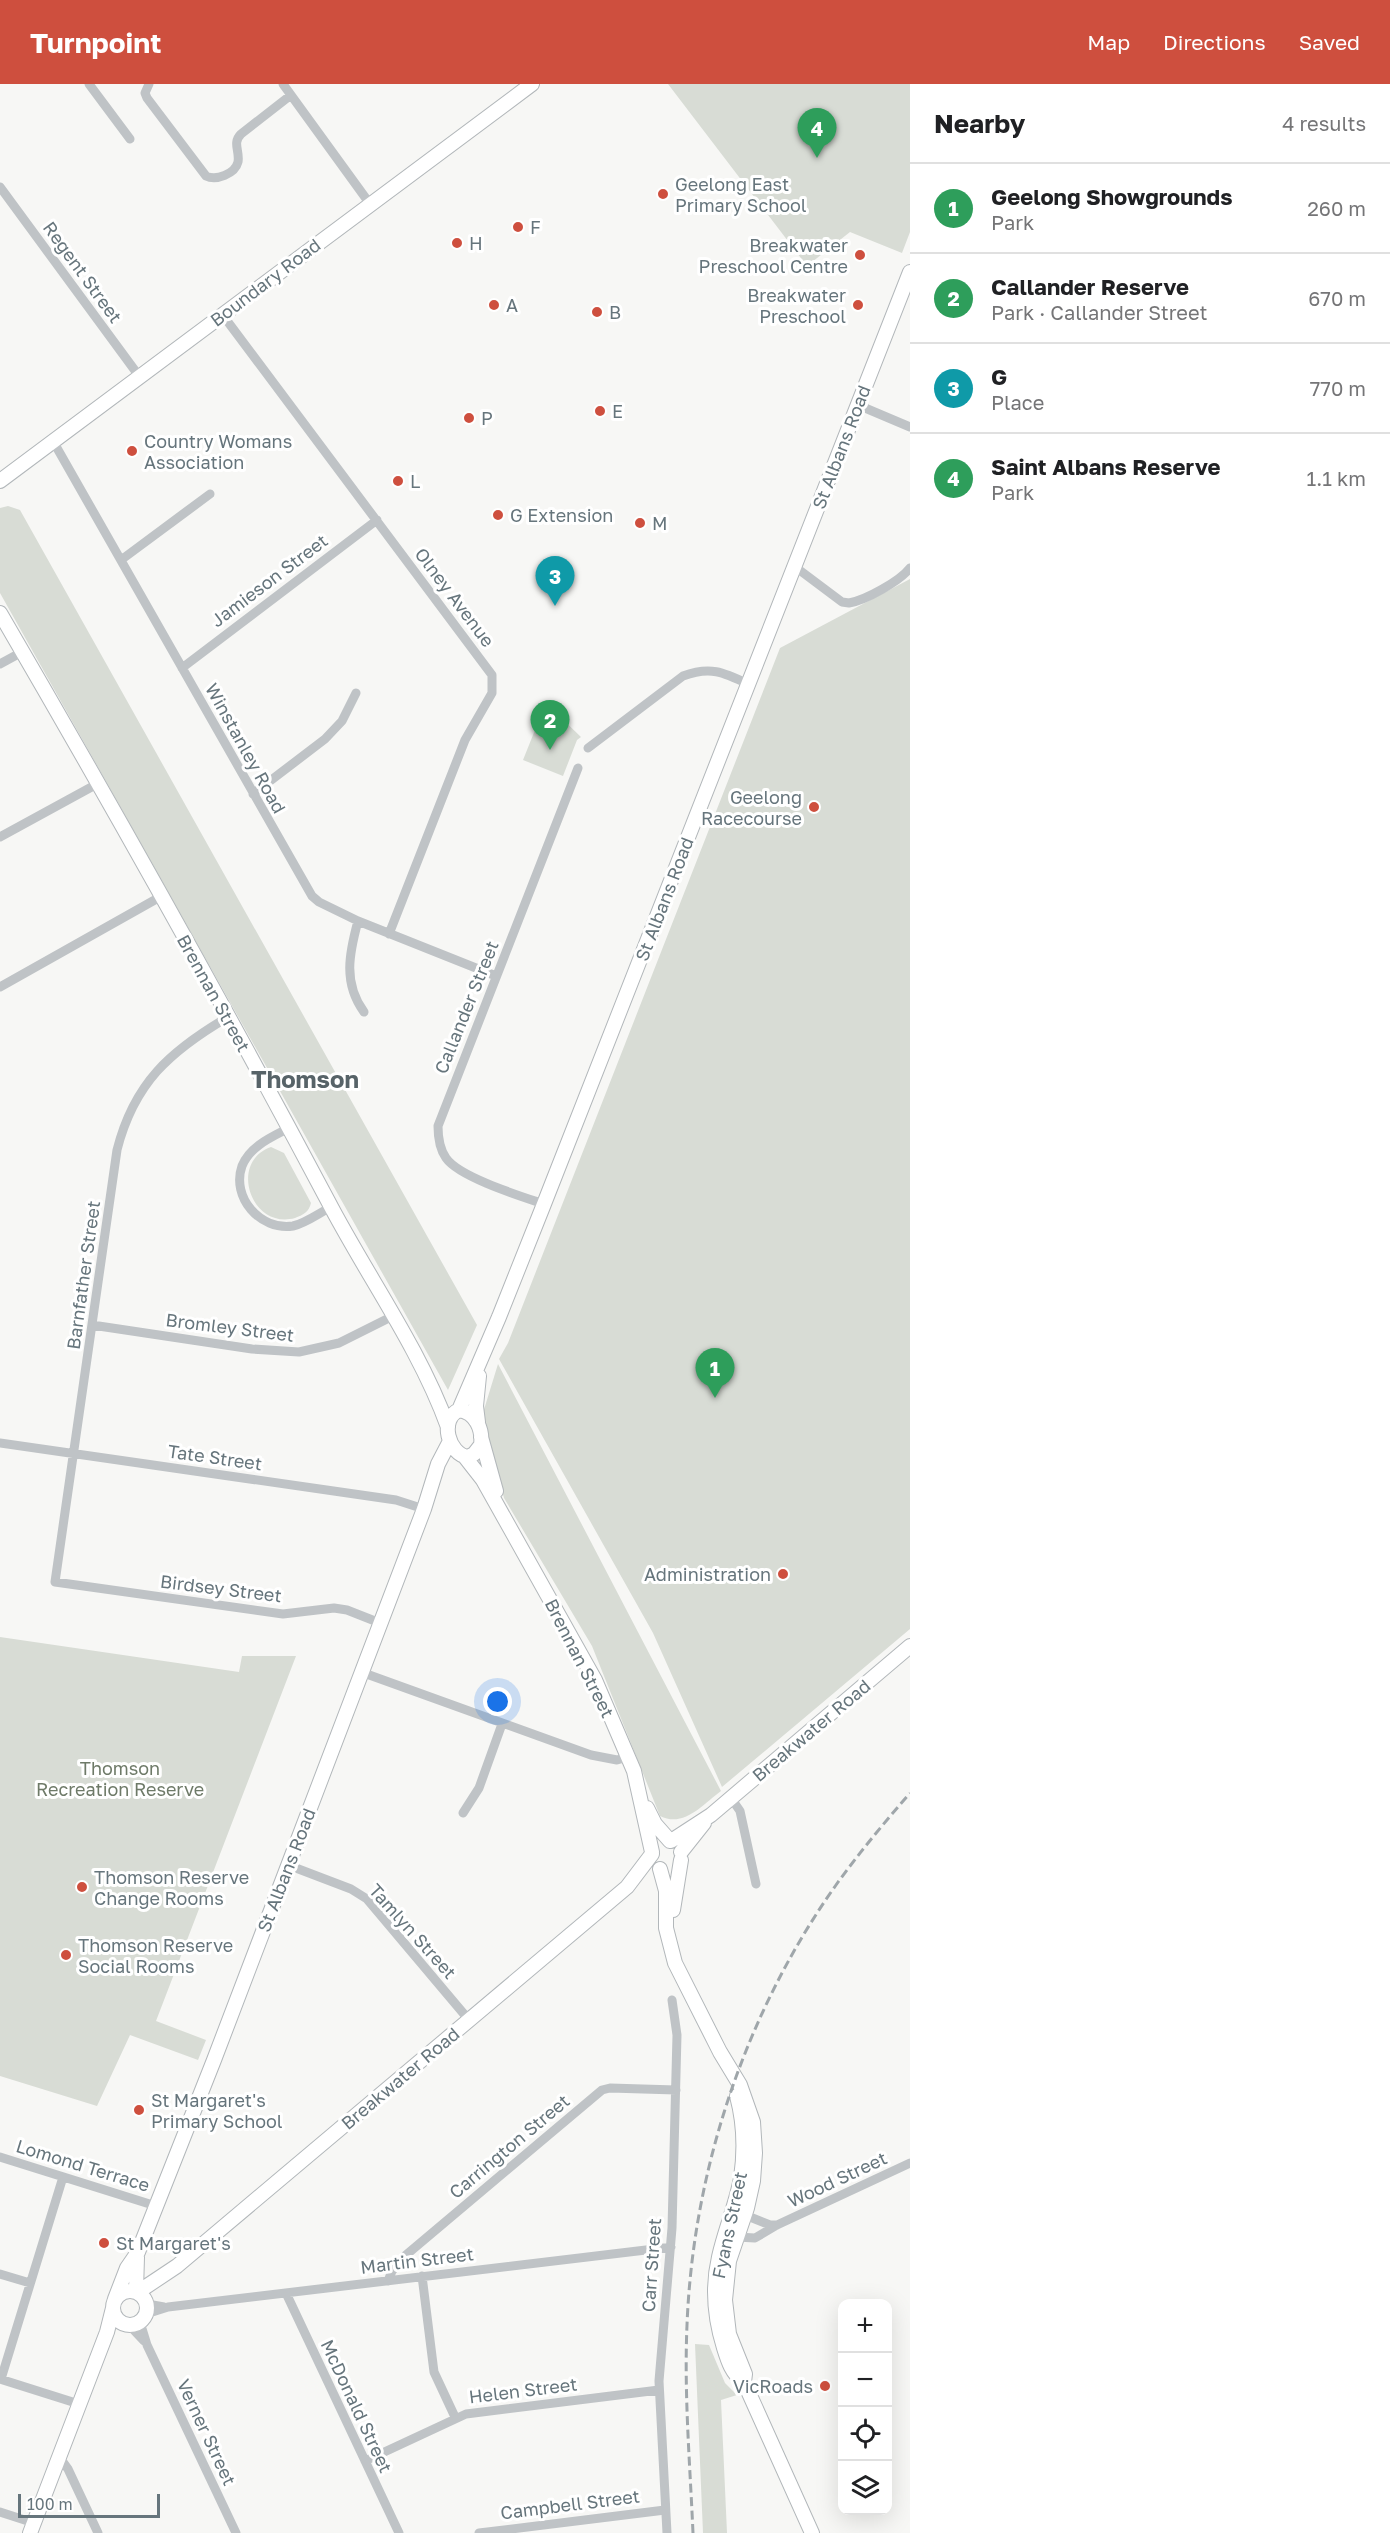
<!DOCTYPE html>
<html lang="en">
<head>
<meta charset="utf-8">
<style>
	body { margin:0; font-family:"Golos Text",sans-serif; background:#f2f2f2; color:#202124 }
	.controls { position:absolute; right:18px; bottom:18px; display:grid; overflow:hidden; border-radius:12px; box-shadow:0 6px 24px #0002 }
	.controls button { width:54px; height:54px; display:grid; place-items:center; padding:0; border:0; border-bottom:2px solid #e0e0e0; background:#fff; color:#202124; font:30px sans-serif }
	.scale { position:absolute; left:18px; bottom:15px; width:142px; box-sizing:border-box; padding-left:6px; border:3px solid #66757c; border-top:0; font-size:16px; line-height:21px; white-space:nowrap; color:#66757c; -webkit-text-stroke:4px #fff; paint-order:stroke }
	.you { position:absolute; left:498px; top:1618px; width:21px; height:21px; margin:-15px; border:4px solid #fff; border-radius:50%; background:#1a73e8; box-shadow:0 0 0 9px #1a73e833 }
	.badge { display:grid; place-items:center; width:39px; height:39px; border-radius:50%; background:#ce4f3e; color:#fff; font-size:20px; font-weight:700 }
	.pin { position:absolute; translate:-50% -50px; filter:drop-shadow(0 2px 3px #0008) }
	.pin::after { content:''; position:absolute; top:32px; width:21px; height:18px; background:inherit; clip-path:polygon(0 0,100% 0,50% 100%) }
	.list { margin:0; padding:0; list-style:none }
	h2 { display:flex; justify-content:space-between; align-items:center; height:78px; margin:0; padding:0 24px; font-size:26px }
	h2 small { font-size:20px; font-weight:400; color:#757577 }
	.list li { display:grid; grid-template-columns:39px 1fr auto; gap:18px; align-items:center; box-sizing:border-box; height:90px; padding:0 24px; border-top:2px solid #e0e0e0 }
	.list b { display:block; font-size:22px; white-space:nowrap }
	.list p { margin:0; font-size:20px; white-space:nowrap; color:#757577 }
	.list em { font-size:20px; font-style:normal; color:#757577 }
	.icon { flex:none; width:33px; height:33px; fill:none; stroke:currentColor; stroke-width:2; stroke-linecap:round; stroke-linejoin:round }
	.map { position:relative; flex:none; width:910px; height:2449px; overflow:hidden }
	header { display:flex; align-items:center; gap:36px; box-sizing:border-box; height:84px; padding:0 30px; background:#ce4f3e; color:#fff }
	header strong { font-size:28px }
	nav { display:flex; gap:33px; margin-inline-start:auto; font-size:21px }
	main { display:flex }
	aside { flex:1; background:#fff }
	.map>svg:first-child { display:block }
</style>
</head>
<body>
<header>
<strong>Turnpoint</strong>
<nav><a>Map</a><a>Directions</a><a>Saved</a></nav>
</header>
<main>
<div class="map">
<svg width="910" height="2449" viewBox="0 0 910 2449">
	<rect width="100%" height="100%" fill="#f7f7f5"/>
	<path fill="#d8dcd5" d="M 668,0 L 910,0 L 910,148 L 902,169 L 850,148 L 807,182 Z
		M 8,422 L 20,426 L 477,1241 L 448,1306 L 0,509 L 0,424 Z
		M 910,495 L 910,1545 L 722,1703 L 653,1549 L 499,1275 L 508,1259 L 780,564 Z
		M 553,626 L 581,653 L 577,656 L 563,692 L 523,676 L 539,636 Z
		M 271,1063 L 284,1069 L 311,1119 C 309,1128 303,1131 295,1134 C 251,1146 228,1078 271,1063 Z
		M 498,1280 L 721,1707 C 702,1721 684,1744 660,1732 L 592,1562 L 504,1414 L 482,1332 Z
		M 0,1553 L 239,1588 L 242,1572 L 296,1572 L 156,1937 L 206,1956 L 198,1976 L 130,1951 L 97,2022 L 0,1992 Z
		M 695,2260 L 709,2261 L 725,2299 L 737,2311 L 721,2316 L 727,2449 L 703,2449 Z"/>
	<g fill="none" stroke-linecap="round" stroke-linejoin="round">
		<g stroke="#b2b7ba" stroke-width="16">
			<path id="secondary" d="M 0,397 L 532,0
				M 0,529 C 113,723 223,919 328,1117 C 367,1192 419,1263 448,1343
				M 459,1326 L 499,1233 L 544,1120 L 910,188
				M 459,1326 C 476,1328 483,1346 481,1361 L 474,1370 L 468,1373 C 448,1370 439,1335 459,1326 Z
				M 478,1338 L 476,1322 L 479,1292
				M 481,1353 L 496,1407
				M 465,1373 L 483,1396 L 595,1596 L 634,1687 L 652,1768
				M 647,1724 L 655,1740 L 670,1757
				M 671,1757 L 711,1731 L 910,1562
				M 681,1768 L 704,1739
				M 660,1785 L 666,1807 L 666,1844 L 675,1879 L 720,1968 L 740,2001 L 753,2038 L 755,2069 L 753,2097 L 747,2124 L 729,2177 L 725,2216 L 729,2250 L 745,2290 L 744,2298
				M 673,1826 L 681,1776
				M 737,2012 C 744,2038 745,2067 741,2094 C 736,2121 725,2146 719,2173 C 712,2203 715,2235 724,2264 C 728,2277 732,2290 744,2298 L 812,2449
				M113 2224a17 17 0 1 1 34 0a17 17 0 1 1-34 0Z
				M 136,2207 L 137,2173
				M 138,2208 L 177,2182 L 627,1803 L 652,1770
				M 115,2215 L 127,2184 L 138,2168 L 214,1976 L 424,1425 L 438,1380 L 450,1357
				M 30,2449 L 107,2248 L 113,2224"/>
		</g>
		<path stroke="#bfc3c6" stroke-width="9" d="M 89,0 L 130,55
			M 149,0 L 145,9 L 147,14 L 206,92 C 216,97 235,90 238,78 C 240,67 232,59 241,50 L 291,11
			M 283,0 L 370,120
			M 0,103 L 139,292
			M 222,230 L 492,591 L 492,609 L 465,656 L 389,850
			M 858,321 L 910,343
			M 53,357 L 312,812 L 319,818 L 358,837 L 496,892
			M 121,476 L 210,410
			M 794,482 L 842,518 L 849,519 C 866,516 900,497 910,484
			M 0,580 L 22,568
			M 182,584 L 377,436
			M 588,664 L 683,592 C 710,582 723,588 748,600
			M 253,710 L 325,655 L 342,637 L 356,609
			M 0,753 L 97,700
			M 358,837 C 349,870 343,899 364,928
			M 0,903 L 160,813
			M 228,933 C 170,967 134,999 117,1066 L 55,1498 L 283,1530 L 334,1524 L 347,1526 L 380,1539
			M 289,1044 C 272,1053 250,1062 242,1082 C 231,1113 260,1147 293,1142 C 306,1139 319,1129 331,1123
			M 544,1120 C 520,1112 459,1093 446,1074 C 439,1064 438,1053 438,1042 L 578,684
			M 92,1241 L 252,1265 L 299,1268 L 339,1259 L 393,1232
			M 0,1359 L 396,1416 L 424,1425
			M 361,1588 L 591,1671 L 617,1676 L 628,1673
			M 731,1714 L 740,1727 L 756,1800
			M 463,1729 L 479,1704 L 502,1640
			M 288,1781 L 351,1805 L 367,1815 L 469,1936
			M 0,2073 L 156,2122
			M 745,2131 L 770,2141 L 777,2141
			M 737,2153 L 755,2154 L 777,2141 L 910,2079
			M 0,2190 L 30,2199
			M 422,2192 L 434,2288 L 455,2333
			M 388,2197 L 392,2187 L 406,2171 L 602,2006 L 610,2004 L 676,2006
			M 286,2209 L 399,2449
			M 147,2220 L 164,2223
			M 146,2230 L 168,2223 L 671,2163
			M 140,2238 L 147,2261 L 236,2449
			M 129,2241 L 144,2257
			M 0,2295 L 79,2320
			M 1,2295 L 63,2093
			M 60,2374 L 68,2385 L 98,2449
			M 365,2377 L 466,2330 L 659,2306
			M 0,2428 L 34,2439
			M 479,2449 L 665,2426
			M 667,2449 L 659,2297 L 672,2144 L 677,1951 L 672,1916"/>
		<use href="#secondary" stroke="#fff" stroke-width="14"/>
		<path stroke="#9fa6aa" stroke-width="3" stroke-dasharray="9 4.5" stroke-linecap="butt" d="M 693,2449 C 690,2380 684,2310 687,2241 C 693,2085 746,1928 836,1801 C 859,1769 884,1739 910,1709"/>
	</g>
	<g fill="#ce4f3e" stroke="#fff" stroke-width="2">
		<circle cx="663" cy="110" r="6"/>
		<circle cx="518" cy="143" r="6"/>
		<circle cx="457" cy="159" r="6"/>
		<circle cx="860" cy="171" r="6"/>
		<circle cx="494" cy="221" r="6"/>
		<circle cx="858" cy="221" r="6"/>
		<circle cx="597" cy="228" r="6"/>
		<circle cx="600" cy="327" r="6"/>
		<circle cx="469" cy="334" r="6"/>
		<circle cx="132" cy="367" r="6"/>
		<circle cx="398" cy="397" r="6"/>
		<circle cx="498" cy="431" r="6"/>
		<circle cx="640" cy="439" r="6"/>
		<circle cx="814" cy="723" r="6"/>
		<circle cx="783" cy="1490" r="6"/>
		<circle cx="82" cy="1803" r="6"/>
		<circle cx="66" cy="1871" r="6"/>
		<circle cx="139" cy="2026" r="6"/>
		<circle cx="104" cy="2159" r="6"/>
		<circle cx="825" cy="2302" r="6"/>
	</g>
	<g text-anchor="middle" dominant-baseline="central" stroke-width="6" stroke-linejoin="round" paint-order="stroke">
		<g font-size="18" fill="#66757c" stroke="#fff" text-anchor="start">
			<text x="675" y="100">Geelong East<tspan x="675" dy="21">Primary School</tspan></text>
			<text x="530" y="143">F</text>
			<text x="469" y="159">H</text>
			<text x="848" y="161" text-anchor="end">Breakwater<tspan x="848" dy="21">Preschool Centre</tspan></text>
			<text x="846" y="211" text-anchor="end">Breakwater<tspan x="846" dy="21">Preschool</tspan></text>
			<text x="506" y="221">A</text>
			<text x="609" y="228">B</text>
			<text x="612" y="327">E</text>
			<text x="481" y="334">P</text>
			<text x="144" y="357">Country Womans<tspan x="144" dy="21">Association</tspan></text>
			<text x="410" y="397">L</text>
			<text x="510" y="431">G Extension</text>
			<text x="652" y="439">M</text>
			<text x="802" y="713" text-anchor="end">Geelong<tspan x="802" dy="21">Racecourse</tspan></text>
			<text x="771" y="1490" text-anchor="end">Administration</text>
			<text x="94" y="1793">Thomson Reserve<tspan x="94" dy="21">Change Rooms</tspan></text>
			<text x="78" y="1861">Thomson Reserve<tspan x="78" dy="21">Social Rooms</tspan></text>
			<text x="151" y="2016">St Margaret's<tspan x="151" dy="21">Primary School</tspan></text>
			<text x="116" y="2159">St Margaret's</text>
			<text x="813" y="2302" text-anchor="end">VicRoads</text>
		</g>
		<g font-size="18" fill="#66757c" stroke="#fff">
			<text transform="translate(83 188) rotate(54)">Regent Street</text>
			<text transform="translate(265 198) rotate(-37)">Boundary Road</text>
			<text transform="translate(841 363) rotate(-69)">St Albans Road</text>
			<text transform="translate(269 496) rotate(-37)">Jamieson Street</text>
			<text transform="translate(455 513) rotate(53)">Olney Avenue</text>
			<text transform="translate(246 664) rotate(61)">Winstanley Road</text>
			<text transform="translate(664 815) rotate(-69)">St Albans Road</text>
			<text transform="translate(214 909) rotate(61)">Brennan Street</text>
			<text transform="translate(466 923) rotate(-68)">Callander Street</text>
			<text transform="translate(83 1191) rotate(-82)">Barnfather Street</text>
			<text transform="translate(230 1243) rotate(7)">Bromley Street</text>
			<text transform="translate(215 1373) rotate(8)">Tate Street</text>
			<text transform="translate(221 1504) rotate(7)">Birdsey Street</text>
			<text transform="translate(580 1574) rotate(63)">Brennan Street</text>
			<text transform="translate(811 1646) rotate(-40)">Breakwater Road</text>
			<text transform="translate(286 1786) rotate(-69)">St Albans Road</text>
			<text transform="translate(413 1847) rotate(48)">Tamlyn Street</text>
			<text transform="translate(400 1994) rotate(-40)">Breakwater Road</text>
			<text transform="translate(509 2062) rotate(-40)">Carrington Street</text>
			<text transform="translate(83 2081) rotate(17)">Lomond Terrace</text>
			<text transform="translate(837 2095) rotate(-25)">Wood Street</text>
			<text transform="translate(729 2141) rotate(-78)">Fyans Street</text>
			<text transform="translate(417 2176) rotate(-7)">Martin Street</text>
			<text transform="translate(651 2181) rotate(-86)">Carr Street</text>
			<text transform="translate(523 2306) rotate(-7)">Helen Street</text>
			<text transform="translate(357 2322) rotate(65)">McDonald Street</text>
			<text transform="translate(207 2348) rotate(65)">Verner Street</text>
			<text transform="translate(570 2420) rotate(-7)">Campbell Street</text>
		</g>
		<g font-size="18" fill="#6e7a68" stroke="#fff">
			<text x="120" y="1684">Thomson<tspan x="120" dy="21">Recreation Reserve</tspan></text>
		</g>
		<g font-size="24" font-weight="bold" fill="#576368" stroke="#fff">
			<text x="305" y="994">Thomson</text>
		</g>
	</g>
</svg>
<div class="controls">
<button>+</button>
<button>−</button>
<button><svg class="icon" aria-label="locate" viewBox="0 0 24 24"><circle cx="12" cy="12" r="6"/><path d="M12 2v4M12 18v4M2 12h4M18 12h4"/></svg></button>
<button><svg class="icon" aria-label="layers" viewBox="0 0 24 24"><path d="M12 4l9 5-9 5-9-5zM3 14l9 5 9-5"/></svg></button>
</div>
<div class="scale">100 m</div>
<div class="you"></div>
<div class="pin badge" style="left:715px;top:1314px;background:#2e9e5b">1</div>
<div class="pin badge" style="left:550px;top:666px;background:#2e9e5b">2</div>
<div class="pin badge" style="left:555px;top:522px;background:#0f9aa8">3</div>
<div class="pin badge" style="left:817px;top:74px;background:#2e9e5b">4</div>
</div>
<aside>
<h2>Nearby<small>4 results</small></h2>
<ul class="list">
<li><span class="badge" style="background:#2e9e5b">1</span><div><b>Geelong Showgrounds</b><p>Park</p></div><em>260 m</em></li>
<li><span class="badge" style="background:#2e9e5b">2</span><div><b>Callander Reserve</b><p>Park · Callander Street</p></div><em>670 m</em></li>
<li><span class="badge" style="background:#0f9aa8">3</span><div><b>G</b><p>Place</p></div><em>770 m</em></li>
<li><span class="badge" style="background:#2e9e5b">4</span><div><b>Saint Albans Reserve</b><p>Park</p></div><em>1.1 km</em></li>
</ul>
</aside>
</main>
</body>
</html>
